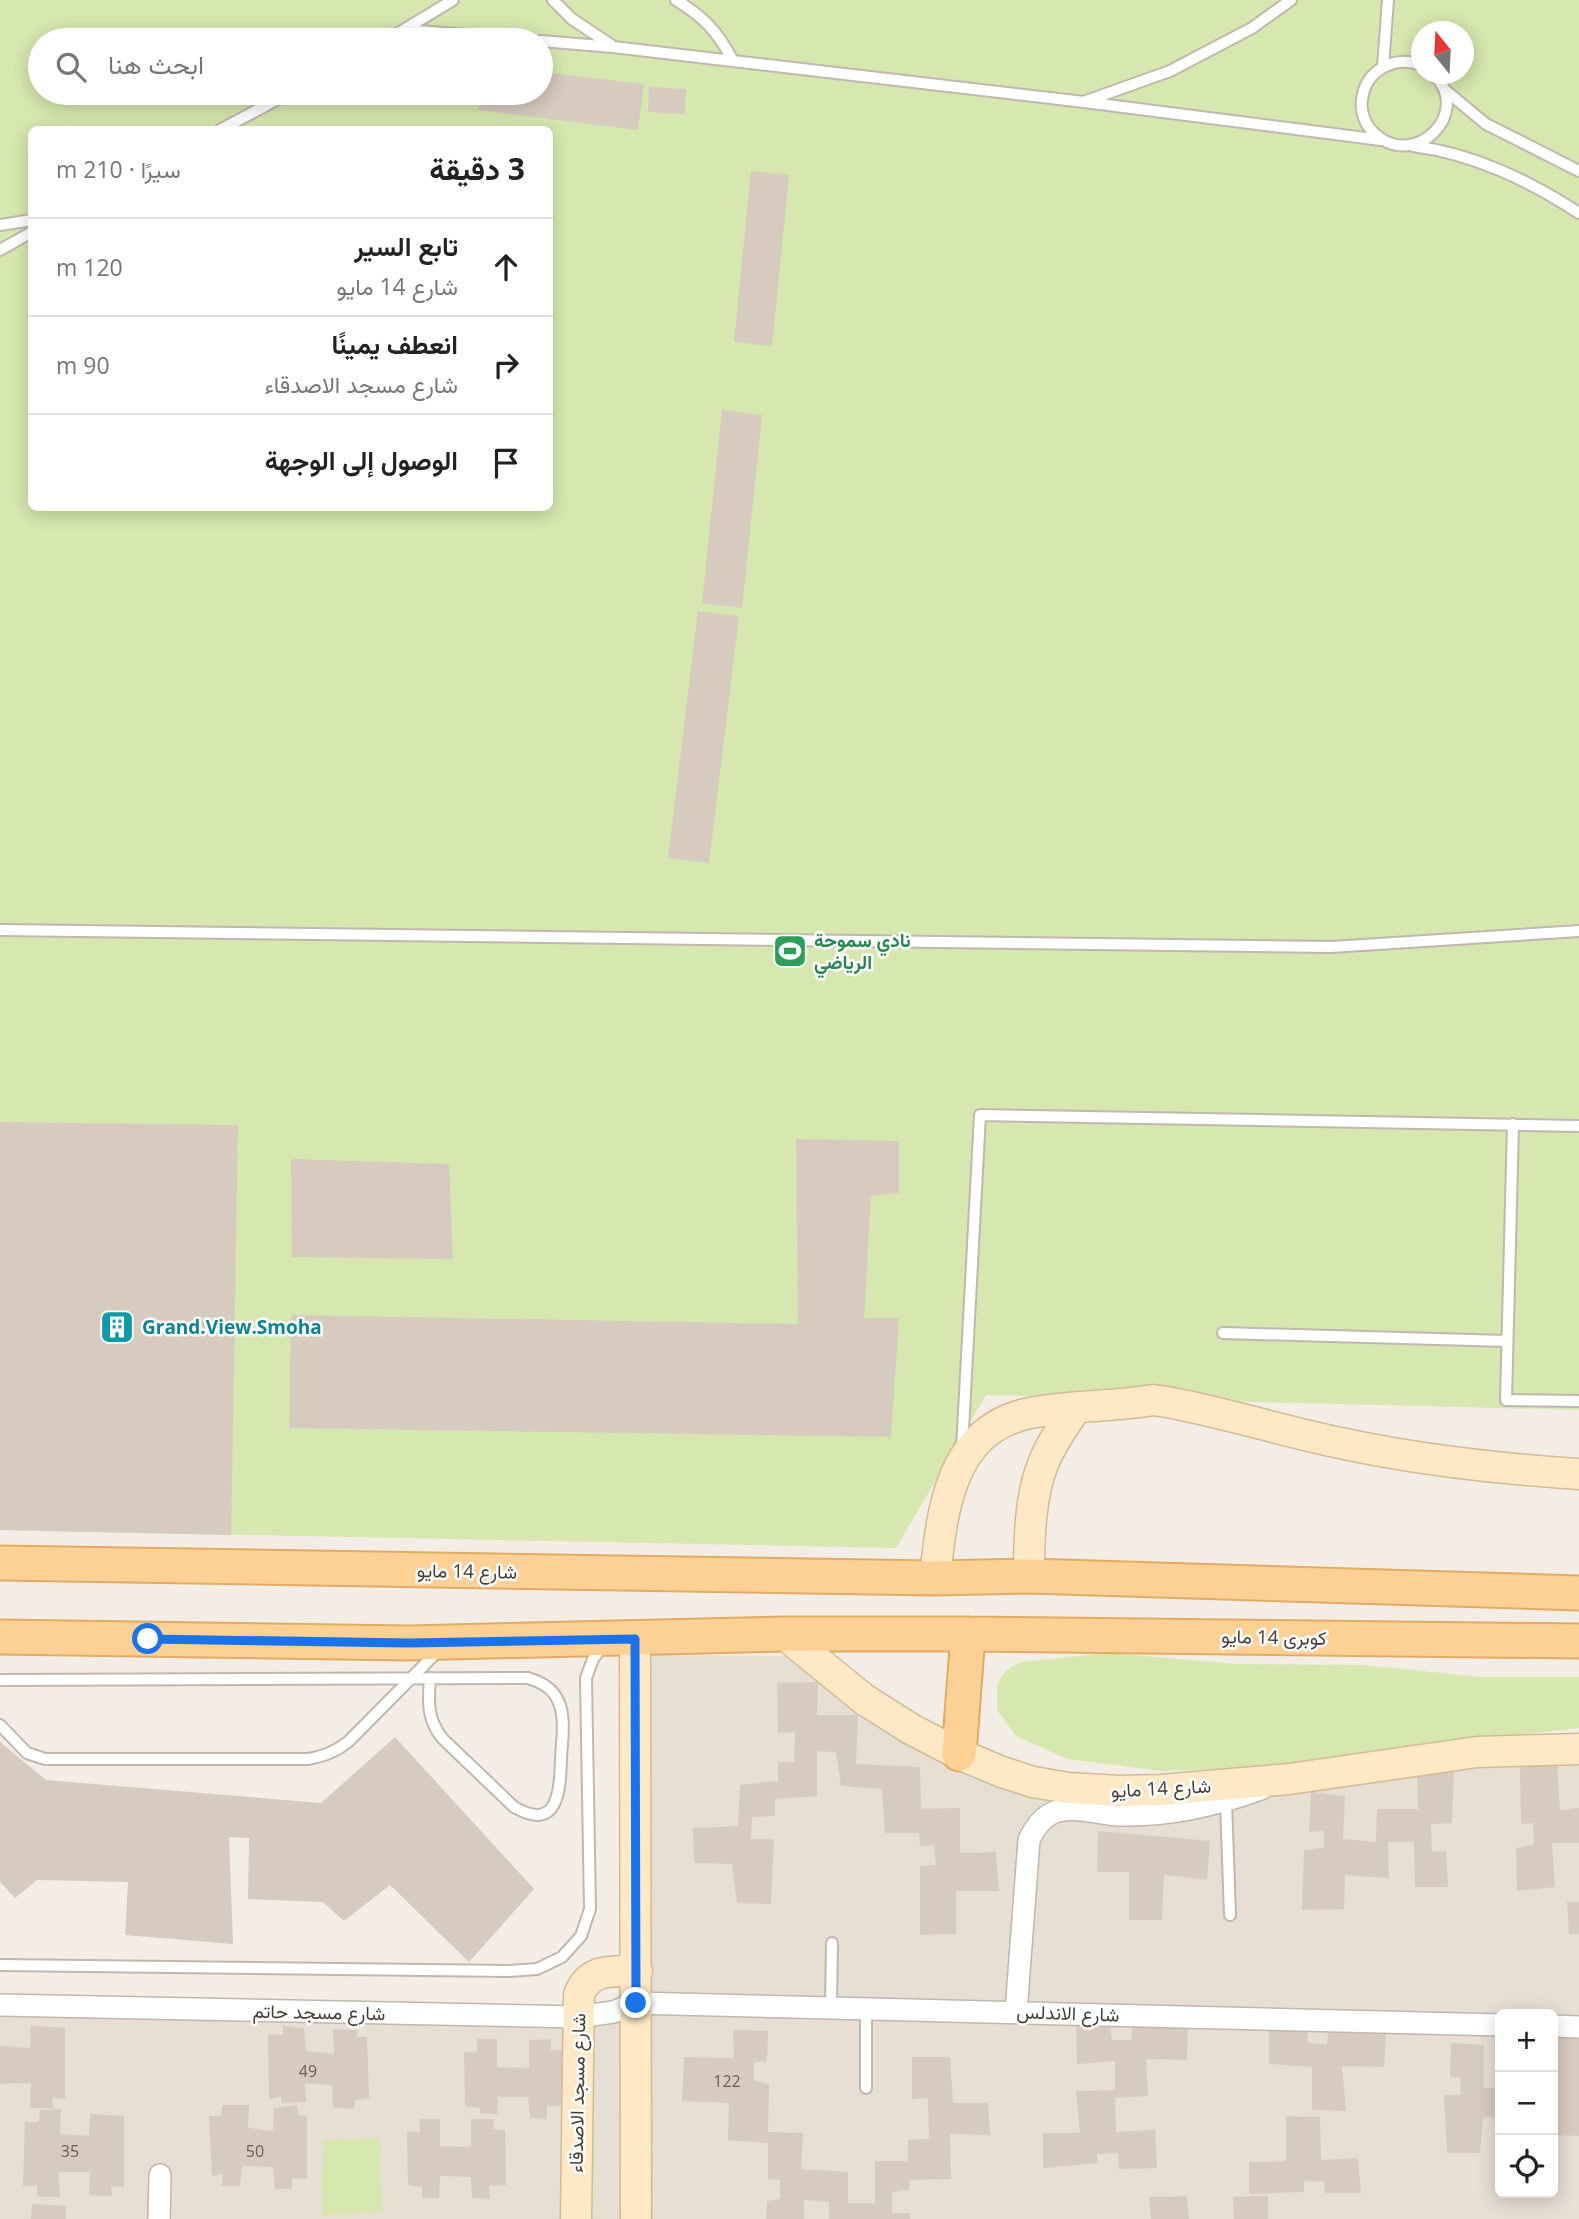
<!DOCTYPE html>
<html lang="ar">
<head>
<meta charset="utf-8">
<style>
	body { margin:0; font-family:"Open Sans",Vazirmatn,sans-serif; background:#f6f6f6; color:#222; direction:rtl }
	.controls { position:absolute; right:21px; bottom:21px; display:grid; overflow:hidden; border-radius:10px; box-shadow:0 4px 18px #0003 }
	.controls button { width:63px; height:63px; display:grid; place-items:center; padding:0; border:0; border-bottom:2px solid #e0e0e0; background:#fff; color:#222; font:35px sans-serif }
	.compass { position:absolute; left:1411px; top:21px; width:63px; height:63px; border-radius:50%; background:#fff; box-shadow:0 4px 18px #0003; rotate:342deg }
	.stop { position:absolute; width:21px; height:21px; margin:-16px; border:5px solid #1a73e8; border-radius:50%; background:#fff }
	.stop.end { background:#1a73e8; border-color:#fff; box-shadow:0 2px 7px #0008 }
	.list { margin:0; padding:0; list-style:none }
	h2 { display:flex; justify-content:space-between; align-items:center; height:91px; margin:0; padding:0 28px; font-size:30px }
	h2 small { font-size:23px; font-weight:400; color:#767676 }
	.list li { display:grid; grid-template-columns:46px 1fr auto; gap:21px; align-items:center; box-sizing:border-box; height:98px; padding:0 28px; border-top:2px solid #e0e0e0 }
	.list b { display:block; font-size:26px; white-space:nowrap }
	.list p { margin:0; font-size:23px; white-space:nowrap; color:#767676 }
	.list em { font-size:23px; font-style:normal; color:#767676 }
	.icon { flex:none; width:38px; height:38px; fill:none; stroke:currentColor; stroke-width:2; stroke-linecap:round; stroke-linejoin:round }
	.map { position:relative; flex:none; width:1579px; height:2219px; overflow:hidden; direction:ltr }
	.search { position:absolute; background:#fff; box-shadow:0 4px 18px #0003; left:28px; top:28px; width:525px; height:77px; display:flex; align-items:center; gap:18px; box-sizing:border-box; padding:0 24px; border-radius:38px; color:#767676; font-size:26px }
	.panel { position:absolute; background:#fff; box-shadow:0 4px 18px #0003; left:28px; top:126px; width:525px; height:385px; border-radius:10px; direction:rtl }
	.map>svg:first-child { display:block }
</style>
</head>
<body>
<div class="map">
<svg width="1579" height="2219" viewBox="0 0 1579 2219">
	<rect width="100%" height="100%" fill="#f3ede6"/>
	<path fill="#e7ded4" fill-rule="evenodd" d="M 652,1655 L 828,1656 L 968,1746 L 1008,1759 L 1073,1775 L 1227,1777 L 1579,1739 L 1579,2219 L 0,2219 L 0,2006 L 619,2013 L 643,1904 ZM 1500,2014 L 1553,2014 L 1553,2193 L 1500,2193 Z"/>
	<path fill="#d6e7af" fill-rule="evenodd" d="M 0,0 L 1579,0 L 1579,1410 L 986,1395 L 896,1548 L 0,1530 ZM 1422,32 L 1464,32 L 1464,74 L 1422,74 ZM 40,40 L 541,40 L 541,93 L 40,93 ZM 32,130 L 550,130 L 550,508 L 32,508 Z
		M 1109,1653 L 1237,1664 L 1364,1665 L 1482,1677 L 1579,1677 L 1579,1728 L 1451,1743 L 1277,1767 L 1161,1771 L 1067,1759 L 1016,1736 L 997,1710 L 997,1685 L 1006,1670 L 1020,1662 Z
		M 380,2138 L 382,2212 L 322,2215 L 323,2140 Z"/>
	<path fill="#d7cabf" d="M 541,72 L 644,84 L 638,130 L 478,110 L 480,93 L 541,93 Z
		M 649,87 L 686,89 L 685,114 L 648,112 Z
		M 751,171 L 789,175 L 772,346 L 734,342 Z
		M 722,410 L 762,415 L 742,608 L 702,603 Z
		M 698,611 L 739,616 L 709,863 L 668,858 Z
		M 0,1122 L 238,1125 L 231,1535 L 0,1530 Z
		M 796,1139 L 899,1141 L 899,1193 L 871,1196 L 864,1318 L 899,1318 L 891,1437 L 289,1428 L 291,1315 L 798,1324 Z
		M 291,1159 L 449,1164 L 453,1259 L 292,1257 Z
		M 818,1682 L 817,1715 L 858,1715 L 856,1764 L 920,1767 L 921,1809 L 960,1808 L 960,1853 L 996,1852 L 999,1891 L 956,1891 L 956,1934 L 920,1935 L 920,1866 L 936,1865 L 934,1845 L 920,1846 L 919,1833 L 885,1833 L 882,1789 L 841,1786 L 836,1752 L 817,1751 L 817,1796 L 775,1799 L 775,1816 L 752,1817 L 751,1839 L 774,1839 L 771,1904 L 737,1903 L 732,1864 L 694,1863 L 693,1828 L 738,1826 L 740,1785 L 778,1781 L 778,1762 L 794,1762 L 795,1732 L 778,1733 L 777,1683 Z
		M 395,1737 L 534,1889 L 469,1962 L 390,1885 L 344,1921 L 323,1902 L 248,1899 L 249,1838 L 229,1837 L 233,1944 L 125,1935 L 128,1882 L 37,1880 L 15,1898 L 0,1882 L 0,1742 L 46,1780 L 321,1803 Z
		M 1557,1764 L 1560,1810 L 1579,1808 L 1579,1843 L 1552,1843 L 1555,1887 L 1517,1891 L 1516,1848 L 1534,1845 L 1533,1823 L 1521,1824 L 1520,1766 Z
		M 1454,1769 L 1452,1823 L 1431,1824 L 1432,1852 L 1446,1851 L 1448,1887 L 1415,1887 L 1414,1842 L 1388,1842 L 1389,1878 L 1345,1875 L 1344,1909 L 1302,1910 L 1304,1850 L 1324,1848 L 1324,1831 L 1309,1832 L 1311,1792 L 1345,1796 L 1343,1839 L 1376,1842 L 1377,1809 L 1418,1809 L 1417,1774 Z
		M 1098,1831 L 1210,1841 L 1207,1880 L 1164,1875 L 1162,1920 L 1129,1920 L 1129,1872 L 1097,1872 Z
		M 1567,1902 L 1579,1902 L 1579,1934 L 1569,1934 Z
		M 1110,2022 L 1112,2040 L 1131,2040 L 1133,2022 L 1188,2023 L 1187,2060 L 1146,2059 L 1148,2096 L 1115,2098 L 1116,2132 L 1155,2130 L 1157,2168 L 1119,2169 L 1118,2153 L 1097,2154 L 1097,2163 L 1043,2168 L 1043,2133 L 1080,2133 L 1076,2091 L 1115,2090 L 1115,2061 L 1077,2064 L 1076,2023 Z
		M 31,2026 L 65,2028 L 65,2099 L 52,2098 L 54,2108 L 30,2108 L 31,2083 L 0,2084 L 0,2046 L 30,2048 Z
		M 283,2026 L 304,2028 L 306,2051 L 334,2054 L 333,2029 L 358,2030 L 357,2037 L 367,2037 L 369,2098 L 355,2100 L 354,2109 L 333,2107 L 332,2085 L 305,2083 L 306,2102 L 281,2103 L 281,2097 L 269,2099 L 268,2034 L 283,2035 Z
		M 1329,2027 L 1386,2033 L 1384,2067 L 1342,2066 L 1346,2111 L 1312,2110 L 1312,2067 L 1269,2064 L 1269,2030 L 1307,2028 L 1308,2043 L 1327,2044 Z
		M 733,2030 L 768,2031 L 767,2061 L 754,2062 L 754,2080 L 769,2084 L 768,2132 L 803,2133 L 801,2169 L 848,2172 L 848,2203 L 875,2203 L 875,2161 L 908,2161 L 908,2140 L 929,2139 L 928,2098 L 912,2099 L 912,2057 L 950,2057 L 953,2103 L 988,2103 L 990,2135 L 950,2134 L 951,2179 L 910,2180 L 909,2190 L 892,2192 L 892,2213 L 910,2213 L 910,2219 L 829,2219 L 829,2202 L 804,2200 L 804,2219 L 766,2219 L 767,2201 L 780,2199 L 780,2180 L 768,2179 L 768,2143 L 728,2140 L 729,2103 L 682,2101 L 684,2057 L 734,2058 Z
		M 1553,2032 L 1579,2034 L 1579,2136 L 1553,2135 Z
		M 477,2039 L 497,2039 L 497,2067 L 529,2068 L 529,2040 L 551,2039 L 551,2050 L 563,2050 L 564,2105 L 547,2106 L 547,2119 L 530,2118 L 528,2097 L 498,2097 L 497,2114 L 480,2113 L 480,2108 L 465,2106 L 464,2052 L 477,2053 Z
		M 1451,2043 L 1484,2045 L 1484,2088 L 1500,2088 L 1500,2118 L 1483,2117 L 1480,2153 L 1447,2153 L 1444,2095 L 1461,2095 L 1460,2078 L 1450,2077 Z
		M 222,2105 L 249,2105 L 248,2128 L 273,2131 L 274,2108 L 297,2105 L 298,2116 L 307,2115 L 307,2179 L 292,2178 L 292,2189 L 275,2189 L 273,2167 L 242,2166 L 240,2186 L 222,2186 L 223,2174 L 212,2176 L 209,2116 L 222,2116 Z
		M 61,2109 L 60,2134 L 89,2136 L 90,2114 L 124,2116 L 124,2187 L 111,2186 L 112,2196 L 89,2195 L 90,2172 L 58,2172 L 60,2197 L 37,2197 L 37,2186 L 23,2186 L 25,2122 L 39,2122 L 40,2110 Z
		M 1286,2116 L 1320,2117 L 1321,2160 L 1358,2158 L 1361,2193 L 1325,2193 L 1324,2182 L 1304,2181 L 1304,2192 L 1249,2194 L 1249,2162 L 1286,2161 Z
		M 419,2119 L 440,2119 L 440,2146 L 471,2147 L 471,2119 L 494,2119 L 493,2129 L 505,2130 L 506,2185 L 489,2186 L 490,2199 L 472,2198 L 471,2177 L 440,2176 L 439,2198 L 422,2198 L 422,2187 L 408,2185 L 407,2131 L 420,2132 Z
		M 1187,2196 L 1189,2219 L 1151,2219 L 1149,2197 Z
		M 1268,2196 L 1268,2219 L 1234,2219 L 1233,2197 Z
		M 32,2204 L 66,2206 L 66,2219 L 31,2219 Z"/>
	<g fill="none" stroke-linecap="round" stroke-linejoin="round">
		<g stroke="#c1b7ac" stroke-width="14">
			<path id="lane" d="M 553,0 L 572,19 L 611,45
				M 676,0 C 704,17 718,32 733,61
				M 406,30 L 532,40
				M 387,40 L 453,0
				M 541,41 L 613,47 L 1084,102 L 1381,140
				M 1422,65 C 1394,55 1366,70 1362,99 C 1360,111 1365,125 1374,133 C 1415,172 1474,111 1433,74
				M 1383,66 L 1388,0
				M 1445,90 L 1486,124 L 1579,171
				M 1086,101 L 1170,71 L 1252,28 L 1291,0
				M 220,130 L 289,93
				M 1413,146 C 1474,154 1528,180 1579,213
				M 0,225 L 32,220
				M 0,250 L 32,232
				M 0,930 L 1331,947 L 1579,931
				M 1513,1124 L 1506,1400 L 1579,1401
				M 1223,1333 L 1507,1341
				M 962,1449 L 980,1115 L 1579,1126
				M 0,1680 L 528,1678 C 538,1681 548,1685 555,1695 C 567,1713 562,1738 561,1758 C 560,1789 559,1833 514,1807 L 443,1739 C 427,1720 428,1702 430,1678
				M 0,1725 L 27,1753 L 45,1759 L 308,1759 C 324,1756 335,1752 348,1742 L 439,1650
				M 1226,1802 L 1230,1915
				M 0,1965 L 509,1971 L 537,1969 L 562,1957 L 581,1936 L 590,1909 L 586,1678 L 593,1659 L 603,1645
				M 831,2007 L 832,1943
				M 866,2088 L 866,2008"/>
		</g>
		<g stroke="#c1b7ac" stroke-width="24">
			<path id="street" d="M 0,2005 L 578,2017 L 613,2012 L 636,2003 L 1500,2025
				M 1016,2012 L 1029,1840 C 1035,1827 1043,1815 1058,1811 C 1079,1806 1102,1815 1123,1815 C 1171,1816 1217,1805 1261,1789
				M 1553,2026 L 1579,2027
				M 159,2219 L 160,2175"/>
		</g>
		<g stroke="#d3ba96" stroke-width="33">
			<path id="secondary" d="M 1029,1576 C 1029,1540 1030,1496 1043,1464 C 1051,1443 1064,1426 1076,1408
				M 935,1578 C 942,1510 950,1429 1030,1413 C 1070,1405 1113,1407 1153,1400 L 1167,1402 C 1227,1413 1285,1432 1345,1444 C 1420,1460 1502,1469 1579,1474
				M 784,1634 L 865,1700 L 911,1729 L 959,1754 L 1002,1772 L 1033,1782 L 1069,1788 L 1119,1791 L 1161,1790 L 1289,1779 L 1477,1752 L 1579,1749
				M 635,1639 L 636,2219
				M 576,2219 L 579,1995 C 589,1968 612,1971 637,1971"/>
		</g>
		<g stroke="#e2ab65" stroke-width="37">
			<path id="primary" d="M 0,1563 L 935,1578 L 1029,1576 L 1579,1593
				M 0,1637 L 409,1643 L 784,1634 L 968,1634 L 1579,1641
				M 959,1754 L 968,1634"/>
		</g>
		<use href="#lane" stroke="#fff" stroke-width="10"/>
		<use href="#street" stroke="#fff" stroke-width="21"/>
		<use href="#secondary" stroke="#fee8c5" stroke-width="30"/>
		<use href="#primary" stroke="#fdd195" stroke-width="33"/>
	</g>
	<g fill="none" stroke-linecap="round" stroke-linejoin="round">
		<path stroke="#1a73e8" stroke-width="9" d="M 148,1639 L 409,1643 L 635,1639 L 636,2003"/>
	</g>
	<defs>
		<g id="stadium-square" transform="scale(1.75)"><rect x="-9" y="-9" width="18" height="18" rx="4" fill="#2e9e5b" stroke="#fff"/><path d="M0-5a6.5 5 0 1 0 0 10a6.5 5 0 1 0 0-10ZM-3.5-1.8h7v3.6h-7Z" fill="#fff"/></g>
		<g id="building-square" transform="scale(1.75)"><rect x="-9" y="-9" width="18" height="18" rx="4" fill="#0f9aa8" stroke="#fff"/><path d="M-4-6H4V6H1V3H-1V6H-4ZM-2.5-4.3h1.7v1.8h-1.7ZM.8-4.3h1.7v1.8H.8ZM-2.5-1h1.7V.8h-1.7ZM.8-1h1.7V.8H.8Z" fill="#fff"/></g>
	</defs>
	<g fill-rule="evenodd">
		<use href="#stadium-square" x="790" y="951"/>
		<use href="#building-square" x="117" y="1327"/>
	</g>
	<g text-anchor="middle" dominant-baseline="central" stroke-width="5" stroke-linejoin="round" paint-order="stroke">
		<g font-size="16" fill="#6a6058">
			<text x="308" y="2071">49</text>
			<text x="727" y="2081">122</text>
			<text x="70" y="2151">35</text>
			<text x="255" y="2151">50</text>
		</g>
		<g font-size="19" font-weight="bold" fill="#27864d" stroke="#fff" text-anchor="start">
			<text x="814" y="940">نادي سموحة<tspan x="814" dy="22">الرياضي</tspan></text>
		</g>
		<g font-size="19" font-weight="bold" fill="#0d838f" stroke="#fff" text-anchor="start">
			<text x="142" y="1327">Grand.View.Smoha</text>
		</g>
		<g font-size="19" fill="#463d35" stroke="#fff">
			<text transform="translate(467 1571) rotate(1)">شارع 14 مايو</text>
			<text transform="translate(1274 1637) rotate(1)">كوبرى 14 مايو</text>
			<text transform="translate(1161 1788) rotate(-3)">شارع 14 مايو</text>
			<text transform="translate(319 2012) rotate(1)">شارع مسجد حاتم</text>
			<text transform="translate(1068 2013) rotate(2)">شارع الاندلس</text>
			<text transform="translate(577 2093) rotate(-89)">شارع مسجد الاصدقاء</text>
		</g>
	</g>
</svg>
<div class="controls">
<button>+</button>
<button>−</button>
<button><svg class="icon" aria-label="locate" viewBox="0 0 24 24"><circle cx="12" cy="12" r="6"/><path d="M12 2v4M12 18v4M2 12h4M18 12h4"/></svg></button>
</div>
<svg class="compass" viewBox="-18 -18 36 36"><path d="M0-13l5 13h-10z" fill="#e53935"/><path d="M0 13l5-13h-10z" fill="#767676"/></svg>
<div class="stop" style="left:148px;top:1639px"></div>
<div class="stop end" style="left:636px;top:2003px"></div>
<div class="search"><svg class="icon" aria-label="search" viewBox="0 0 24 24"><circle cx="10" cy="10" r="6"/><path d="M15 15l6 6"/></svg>ابحث هنا</div>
<section class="panel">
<h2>3 دقيقة<small>سيرًا · 210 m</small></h2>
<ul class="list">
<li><svg class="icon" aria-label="ahead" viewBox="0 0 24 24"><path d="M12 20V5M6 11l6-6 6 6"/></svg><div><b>تابع السير</b><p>شارع 14 مايو</p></div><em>120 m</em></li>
<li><svg class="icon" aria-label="right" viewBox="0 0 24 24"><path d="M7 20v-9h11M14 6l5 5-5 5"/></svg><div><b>انعطف يمينًا</b><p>شارع مسجد الاصدقاء</p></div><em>90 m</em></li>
<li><svg class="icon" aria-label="arrive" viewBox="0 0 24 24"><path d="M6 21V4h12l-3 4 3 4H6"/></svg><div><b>الوصول إلى الوجهة</b></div></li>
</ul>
</section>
</div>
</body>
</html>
